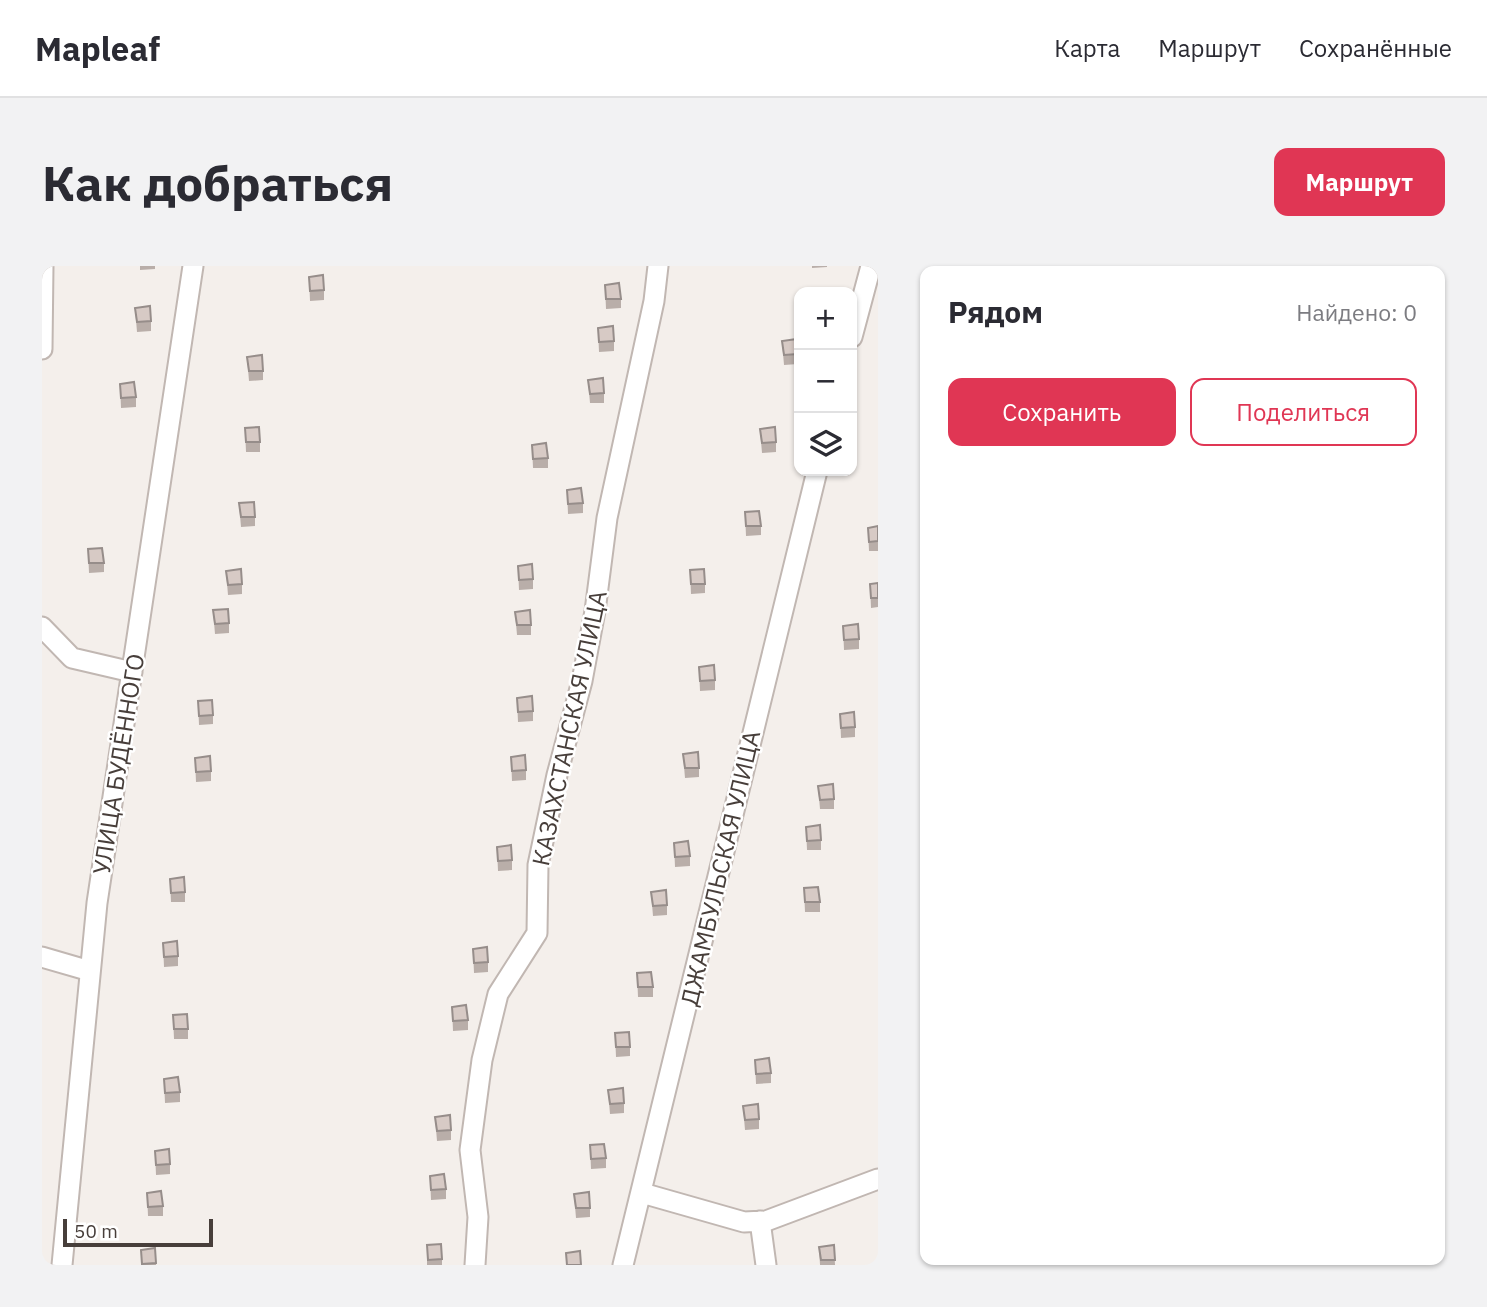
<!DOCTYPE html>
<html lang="ru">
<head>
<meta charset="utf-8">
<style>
	body { margin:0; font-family:"IBM Plex Sans",sans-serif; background:#f2f2f3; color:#2b2b33 }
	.controls { position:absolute; right:21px; top:21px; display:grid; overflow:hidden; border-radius:14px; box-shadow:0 2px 5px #0004 }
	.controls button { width:63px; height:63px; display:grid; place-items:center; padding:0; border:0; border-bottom:2px solid #e1e1e2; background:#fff; color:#2b2b33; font:35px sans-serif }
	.scale { position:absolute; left:21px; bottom:18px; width:150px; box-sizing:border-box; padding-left:7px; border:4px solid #473e3a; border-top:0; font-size:19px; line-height:24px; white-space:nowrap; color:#473e3a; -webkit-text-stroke:5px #fff; paint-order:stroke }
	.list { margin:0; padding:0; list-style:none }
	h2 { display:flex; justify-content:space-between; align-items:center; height:91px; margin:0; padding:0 28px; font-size:30px }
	h2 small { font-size:23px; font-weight:400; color:#7c7c81 }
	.actions { display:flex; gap:14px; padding:21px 28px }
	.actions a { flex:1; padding:16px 0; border:2px solid #e03654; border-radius:14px; text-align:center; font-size:24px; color:#e03654 }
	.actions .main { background:#e03654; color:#fff }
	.icon { flex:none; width:38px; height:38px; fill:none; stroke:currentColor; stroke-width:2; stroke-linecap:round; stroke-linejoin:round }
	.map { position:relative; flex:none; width:836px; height:999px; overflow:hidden; border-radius:14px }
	header { display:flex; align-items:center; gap:42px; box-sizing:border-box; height:98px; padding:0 35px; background:#fff; border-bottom:2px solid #e1e1e2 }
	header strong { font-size:33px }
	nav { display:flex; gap:38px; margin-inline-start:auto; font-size:24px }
	.intro { display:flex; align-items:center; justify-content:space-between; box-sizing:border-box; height:168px; padding:0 42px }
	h1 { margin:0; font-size:49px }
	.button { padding:18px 32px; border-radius:14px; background:#e03654; color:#fff; font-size:24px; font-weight:700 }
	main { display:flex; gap:42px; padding:0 42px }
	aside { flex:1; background:#fff; border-radius:14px; box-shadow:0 2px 5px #0004 }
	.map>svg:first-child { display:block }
</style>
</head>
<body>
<header>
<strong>Mapleaf</strong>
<nav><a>Карта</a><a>Маршрут</a><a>Сохранённые</a></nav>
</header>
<div class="intro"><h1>Как добраться</h1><a class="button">Маршрут</a></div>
<main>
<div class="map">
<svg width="836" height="999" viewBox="0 0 836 999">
	<rect width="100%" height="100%" fill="#f4efeb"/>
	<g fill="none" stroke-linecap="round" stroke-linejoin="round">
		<g stroke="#c1b7b2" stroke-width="23">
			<path id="minor" d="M 810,71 L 829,0
				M 0,83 L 1,0
				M 0,361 L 30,392 L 90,406
				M 0,691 L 48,705
				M 600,927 L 702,956 L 724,955 L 836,913
				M 718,955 L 724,999
				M 20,999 L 55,637 L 151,0
				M 433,999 L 436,951 L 428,884 L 440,794 L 456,728 L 495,667 L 496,599 L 515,509 L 540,415 L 553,345 L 565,252 L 612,35 L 616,0
				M 581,999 L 775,205"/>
		</g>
		<use href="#minor" stroke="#fff" stroke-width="19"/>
	</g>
	<path fill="#b9aea9" d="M 98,0 L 113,0 L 113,3 L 98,4 Z
		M 770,0 L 785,0 L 785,1 L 770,2 Z
		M 267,11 L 282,24 L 282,34 L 268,35 Z
		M 563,19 L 579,33 L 579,42 L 564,43 Z
		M 757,39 L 757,63 L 756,63 L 754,40 Z
		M 93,42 L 109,55 L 109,65 L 95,66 Z
		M 556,62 L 572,75 L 572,85 L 557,86 Z
		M 740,75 L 756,88 L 756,98 L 742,99 Z
		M 205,91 L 221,105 L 221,114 L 207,115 Z
		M 546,114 L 562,127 L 562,137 L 548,137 Z
		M 78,118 L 94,131 L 94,141 L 79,142 Z
		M 203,162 L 218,176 L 218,186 L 204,186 Z
		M 718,163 L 734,176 L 734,186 L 720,187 Z
		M 490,179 L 506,192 L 506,202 L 491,202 Z
		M 525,224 L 541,237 L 541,247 L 526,248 Z
		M 197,237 L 213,251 L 213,260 L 199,261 Z
		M 703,246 L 719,260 L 719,269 L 704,270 Z
		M 836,260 L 836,285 L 827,285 L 826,262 Z
		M 46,283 L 62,297 L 62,306 L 47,307 Z
		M 476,300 L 491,313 L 491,323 L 477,324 Z
		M 648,304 L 663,318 L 663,327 L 649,328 Z
		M 184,305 L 200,318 L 200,328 L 186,329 Z
		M 836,317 L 836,341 L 829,342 L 828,318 Z
		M 171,344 L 187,357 L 187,367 L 173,368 Z
		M 473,346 L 489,359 L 489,369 L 475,369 Z
		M 801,360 L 817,373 L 817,383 L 802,384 Z
		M 657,401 L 673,414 L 673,424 L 658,425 Z
		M 475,432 L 491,445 L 491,455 L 476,456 Z
		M 156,435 L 171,449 L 171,458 L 157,459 Z
		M 798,448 L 813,461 L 813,471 L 799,472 Z
		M 641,488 L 657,502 L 657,511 L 643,512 Z
		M 469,491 L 484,504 L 484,514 L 470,515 Z
		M 153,492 L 169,505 L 169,515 L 154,516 Z
		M 776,520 L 792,533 L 792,543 L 778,543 Z
		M 764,561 L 779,574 L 779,584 L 765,584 Z
		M 632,577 L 648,590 L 648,600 L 633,601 Z
		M 455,581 L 470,594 L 470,604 L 456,605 Z
		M 128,613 L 143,626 L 143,636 L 129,636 Z
		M 762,622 L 778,636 L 778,646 L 763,646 Z
		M 609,626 L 625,639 L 625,649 L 611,650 Z
		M 121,677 L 136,690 L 136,700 L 122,701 Z
		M 431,683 L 446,696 L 446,706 L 432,707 Z
		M 595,707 L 611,721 L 611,731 L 596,731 Z
		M 410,741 L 426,754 L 426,764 L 411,765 Z
		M 131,749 L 146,763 L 146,773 L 132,773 Z
		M 573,767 L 588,781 L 588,790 L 574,791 Z
		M 713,794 L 729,807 L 729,817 L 714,818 Z
		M 122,813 L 138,826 L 138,836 L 123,837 Z
		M 566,824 L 582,837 L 582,847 L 568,848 Z
		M 701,840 L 717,853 L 717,863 L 703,864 Z
		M 393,851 L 409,864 L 409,874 L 395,875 Z
		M 548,879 L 564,892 L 564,902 L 549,903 Z
		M 113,885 L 128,898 L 128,908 L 114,909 Z
		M 388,910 L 404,923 L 404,933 L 389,934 Z
		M 105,927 L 121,940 L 121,950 L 106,950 Z
		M 532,928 L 548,942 L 548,951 L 534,952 Z
		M 385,979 L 400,993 L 400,999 L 385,999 Z
		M 792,979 L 793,999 L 778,999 L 777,981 Z
		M 113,982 L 114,999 L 99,999 L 99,984 Z"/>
	<path fill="#d7cac5" stroke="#968d8a" stroke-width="2" d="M 281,9 L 282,24 L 268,25 L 267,11 Z
		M 577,17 L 579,33 L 564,33 L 563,19 Z
		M 757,39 L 757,53 L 756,54 L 754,40 Z
		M 108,40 L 109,55 L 95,56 L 93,42 Z
		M 571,60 L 572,75 L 557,76 L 556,62 Z
		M 755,73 L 756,88 L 742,89 L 740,75 Z
		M 220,89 L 221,105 L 207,105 L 205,91 Z
		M 561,112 L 562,127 L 548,128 L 546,114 Z
		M 92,116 L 94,131 L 79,132 L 78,118 Z
		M 217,161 L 218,176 L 204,176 L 203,162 Z
		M 733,161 L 734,176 L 720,177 L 718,163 Z
		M 504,177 L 506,192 L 491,193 L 490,179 Z
		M 539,222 L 541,237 L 526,238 L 525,224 Z
		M 212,236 L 213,251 L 199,251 L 197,237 Z
		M 717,245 L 719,260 L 704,260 L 703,246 Z
		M 836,260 L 836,275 L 827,276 L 826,262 Z
		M 60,282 L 62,297 L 47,297 L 46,283 Z
		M 490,298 L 491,313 L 477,314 L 476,300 Z
		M 199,303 L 200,318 L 186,319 L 184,305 Z
		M 662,303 L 663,318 L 649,318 L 648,304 Z
		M 836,317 L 836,332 L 829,332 L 828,318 Z
		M 186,343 L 187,357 L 173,358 L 171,344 Z
		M 488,344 L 489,359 L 475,359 L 473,346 Z
		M 816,358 L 817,373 L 802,374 L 801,360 Z
		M 672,399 L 673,414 L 658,415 L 657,401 Z
		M 490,430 L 491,445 L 476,446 L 475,432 Z
		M 170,434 L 171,449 L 157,450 L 156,435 Z
		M 812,446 L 813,461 L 799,462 L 798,448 Z
		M 656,486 L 657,502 L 643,502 L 641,488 Z
		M 483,489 L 484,504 L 470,505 L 469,491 Z
		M 168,490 L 169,505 L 154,506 L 153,492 Z
		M 791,518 L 792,533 L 778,534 L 776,520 Z
		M 778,559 L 779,574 L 765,575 L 764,561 Z
		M 646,575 L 648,590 L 633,591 L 632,577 Z
		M 469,579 L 470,594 L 456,595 L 455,581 Z
		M 142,611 L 143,626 L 129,627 L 128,613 Z
		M 776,621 L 778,636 L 763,636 L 762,622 Z
		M 624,624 L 625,639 L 611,640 L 609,626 Z
		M 135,675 L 136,690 L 122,691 L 121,677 Z
		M 445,681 L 446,696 L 432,697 L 431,683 Z
		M 609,706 L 611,721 L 596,721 L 595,707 Z
		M 424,739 L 426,754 L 411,755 L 410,741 Z
		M 145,748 L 146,763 L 132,763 L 131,749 Z
		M 587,766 L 588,781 L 574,781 L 573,767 Z
		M 727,792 L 729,807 L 714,808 L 713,794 Z
		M 136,811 L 138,826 L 123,827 L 122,813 Z
		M 581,822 L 582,837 L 568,838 L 566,824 Z
		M 716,838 L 717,853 L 703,854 L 701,840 Z
		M 408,849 L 409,864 L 395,865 L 393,851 Z
		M 562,878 L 564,892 L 549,893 L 548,879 Z
		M 127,883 L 128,898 L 114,899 L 113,885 Z
		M 402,908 L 404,923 L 389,924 L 388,910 Z
		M 119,925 L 121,940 L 106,941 L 105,927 Z
		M 547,926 L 548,942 L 534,942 L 532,928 Z
		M 399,978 L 400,993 L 386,994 L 385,979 Z
		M 792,979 L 793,994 L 779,994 L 777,981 Z
		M 113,982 L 114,997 L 100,998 L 99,984 Z
		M 538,985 L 539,999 L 525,999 L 524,987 Z"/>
	<g text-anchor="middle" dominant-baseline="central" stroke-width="5" stroke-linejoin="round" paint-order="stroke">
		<g font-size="24" fill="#473e3a" stroke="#fff">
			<text transform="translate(527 462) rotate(-78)">КАЗАХСТАНСКАЯ УЛИЦА</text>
			<text transform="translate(76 498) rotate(-81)">УЛИЦА БУДЁННОГО</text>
			<text transform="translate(678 602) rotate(-77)">ДЖАМБУЛЬСКАЯ УЛИЦА</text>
		</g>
	</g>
</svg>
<div class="controls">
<button>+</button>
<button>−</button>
<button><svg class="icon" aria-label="layers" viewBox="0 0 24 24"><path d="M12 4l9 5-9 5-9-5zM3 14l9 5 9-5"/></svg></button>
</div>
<div class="scale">50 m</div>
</div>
<aside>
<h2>Рядом<small>Найдено: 0</small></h2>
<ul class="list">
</ul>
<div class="actions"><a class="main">Сохранить</a><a>Поделиться</a></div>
</aside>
</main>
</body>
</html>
